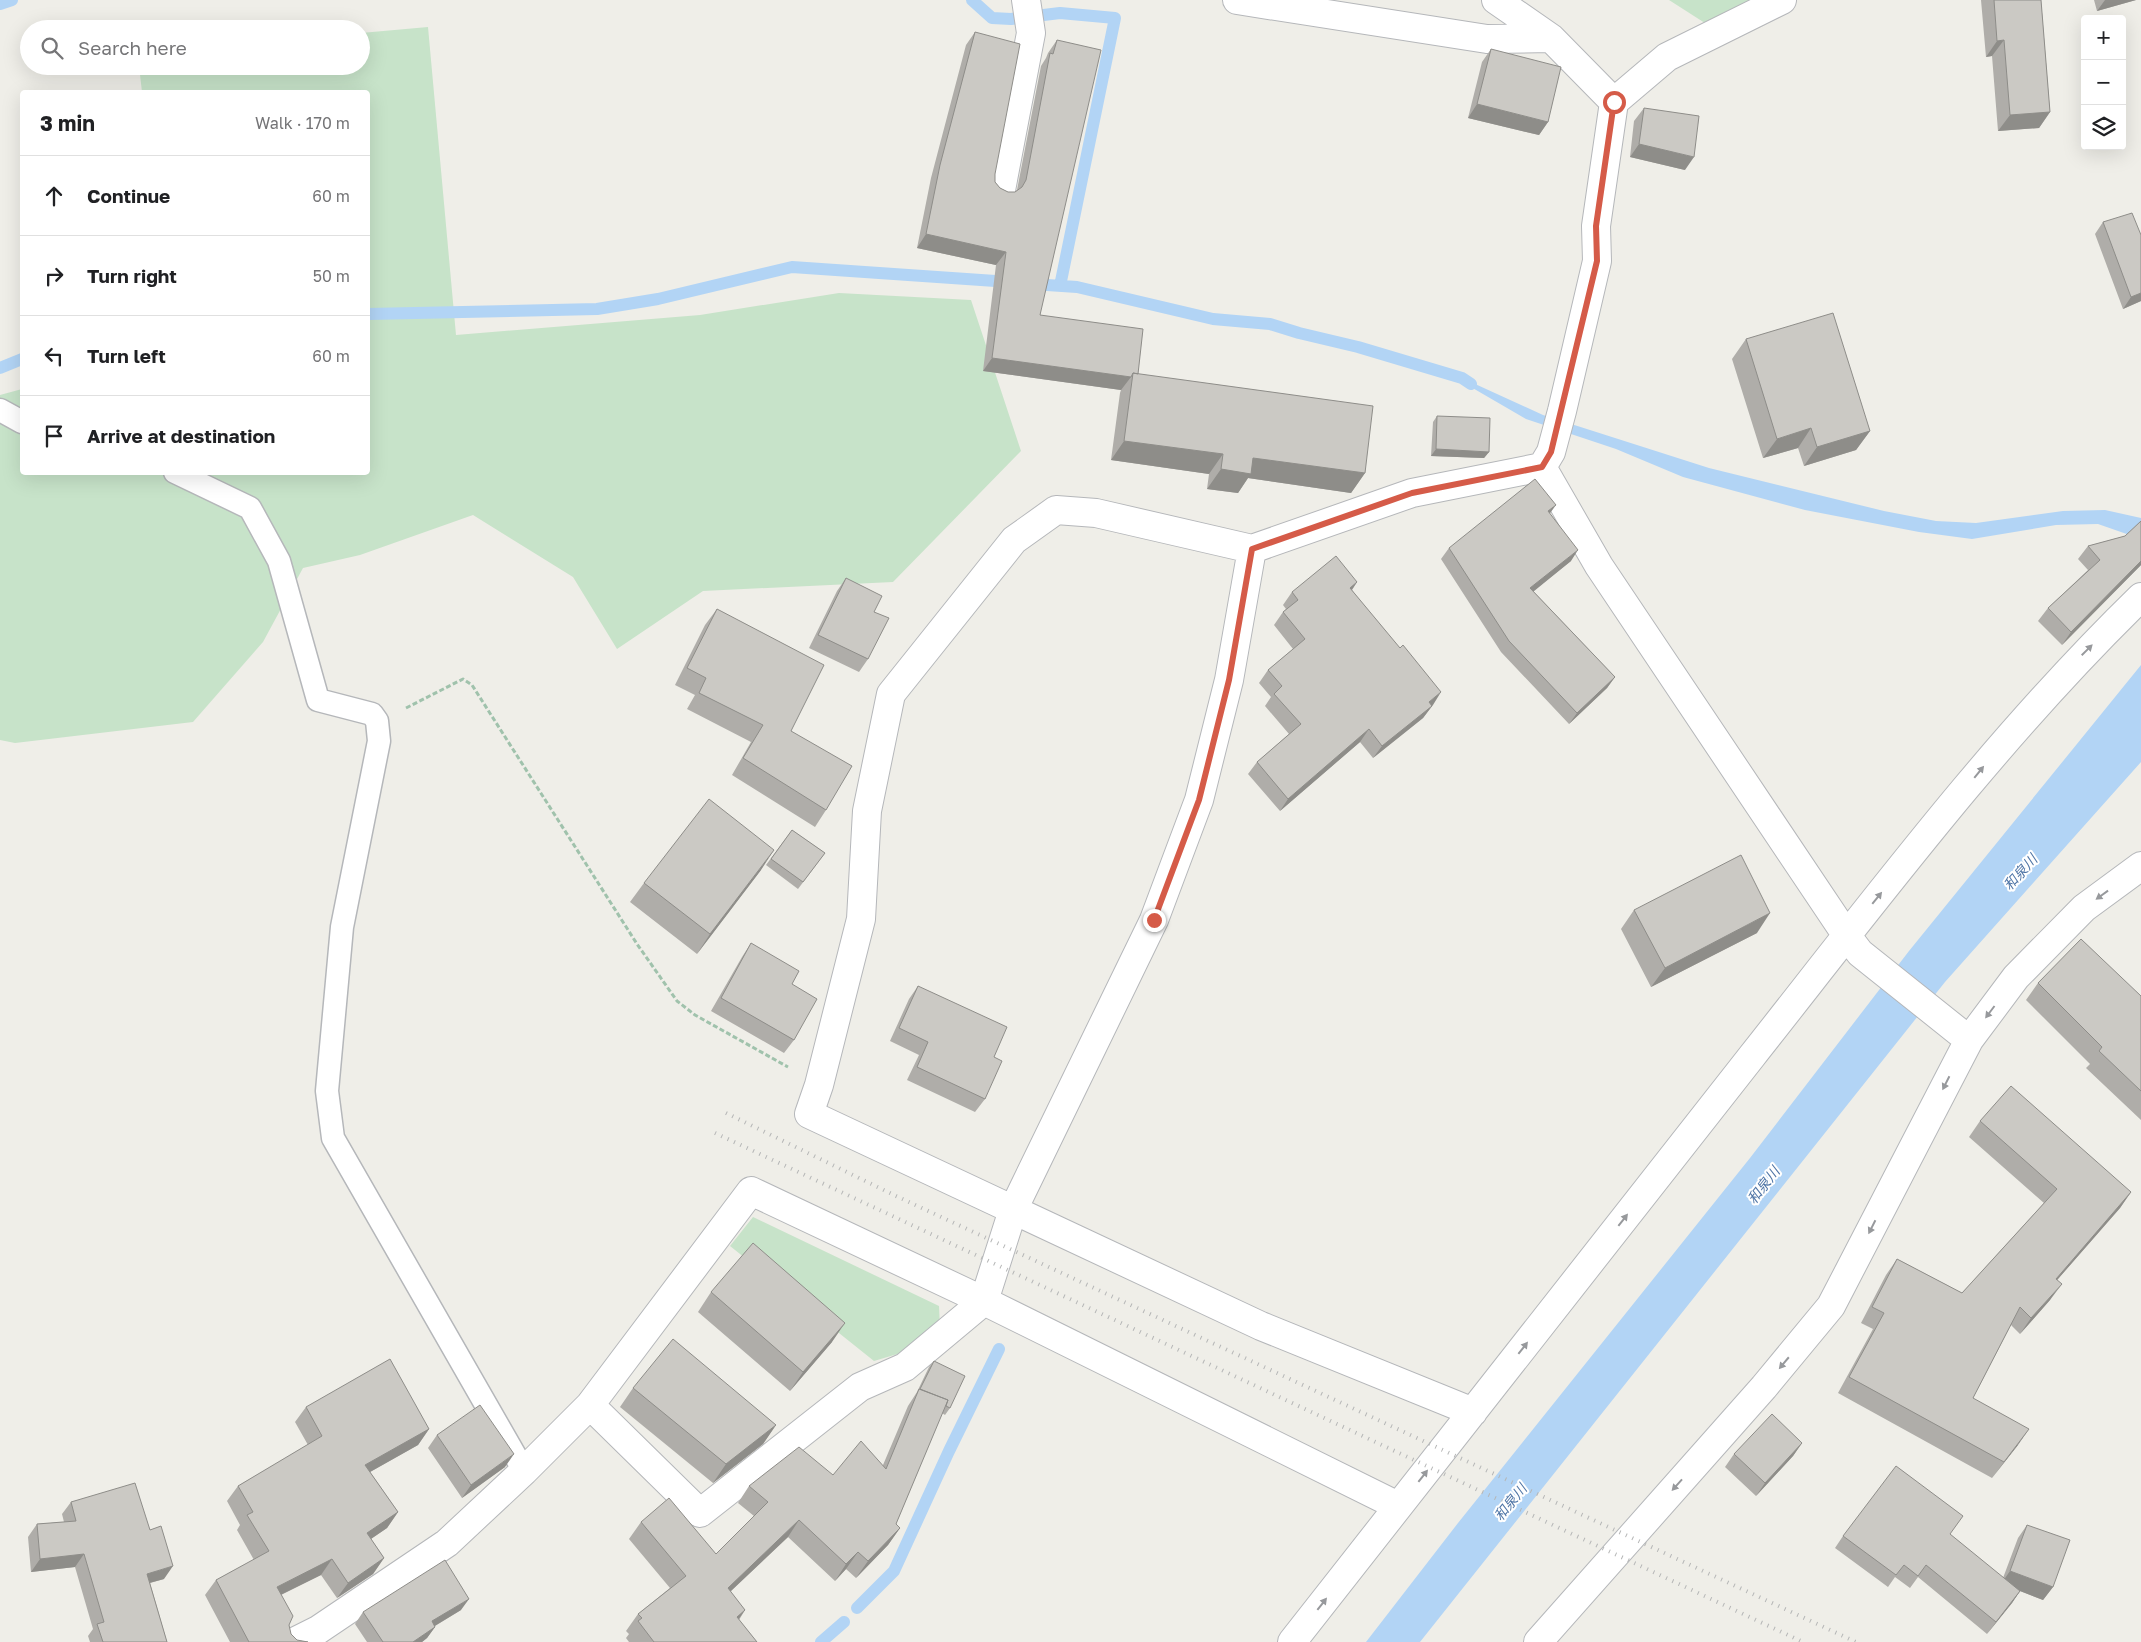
<!DOCTYPE html>
<html lang="en">
<head>
<meta charset="utf-8">
<style>
	body { margin:0; font-family:"Golos Text","Noto Sans JP",sans-serif; background:#f2f2f2; color:#202124 }
	.controls { position:absolute; right:15px; top:15px; display:grid; overflow:hidden; border-radius:5px; box-shadow:0 5px 20px #0002 }
	.controls button { width:45px; height:45px; display:grid; place-items:center; padding:0; border:0; border-bottom:1px solid #e0e0e0; background:#fff; color:#202124; font:25px sans-serif }
	.stop { position:absolute; width:15px; height:15px; margin:-11px; border:4px solid #d55b48; border-radius:50%; background:#fff }
	.stop.end { background:#d55b48; border-color:#fff; box-shadow:0 1px 5px #0008 }
	.list { margin:0; padding:0; list-style:none }
	h2 { display:flex; justify-content:space-between; align-items:center; height:65px; margin:0; padding:0 20px; font-size:21px }
	h2 small { font-size:16px; font-weight:400; color:#757577 }
	.list li { display:grid; grid-template-columns:32px 1fr auto; gap:15px; align-items:center; box-sizing:border-box; height:80px; padding:0 20px; border-top:1px solid #e0e0e0 }
	.list b { display:block; font-size:19px; white-space:nowrap }
	.list em { font-size:16px; font-style:normal; color:#757577 }
	.icon { flex:none; width:28px; height:28px; fill:none; stroke:currentColor; stroke-width:2; stroke-linecap:round; stroke-linejoin:round }
	.map { position:relative; flex:none; width:2141px; height:1642px; overflow:hidden }
	.search { position:absolute; background:#fff; box-shadow:0 5px 20px #0002; left:20px; top:20px; width:350px; height:55px; display:flex; align-items:center; gap:12px; box-sizing:border-box; padding:0 18px; border-radius:28px; color:#757577; font-size:19px }
	.panel { position:absolute; background:#fff; box-shadow:0 5px 20px #0002; left:20px; top:90px; width:350px; height:385px; border-radius:5px }
	.map>svg:first-child { display:block }
</style>
</head>
<body>
<div class="map">
<svg width="2141" height="1642" viewBox="0 0 2141 1642">
	<rect width="100%" height="100%" fill="#efeee8"/>
	<path fill="#c7e3c9" d="M 1669,0 L 1755,0 L 1708,25 Z
		M 428,27 L 456,335 L 700,315 L 839,293 L 971,300 L 1021,451 L 893,582 L 703,591 L 617,649 L 573,577 L 473,515 L 360,555 L 303,568 L 263,642 L 193,722 L 15,743 L 0,740 L 0,395 L 22,389 L 22,472 L 368,472 L 368,92 L 142,92 L 139,66 L 361,66 L 361,33 Z
		M 753,1217 L 939,1306 L 940,1328 L 904,1352 L 874,1361 L 730,1246 Z"/>
	<path fill="#b2d4f5" d="M 1299,333 L 1358,347 L 1462,378 L 1543,415 L 1709,468 L 1884,511 L 1936,521 L 1976,523 L 2063,511 L 2105,510 L 2141,518 L 2141,539 L 2098,524 L 2056,525 L 1972,539 L 1919,532 L 1805,510 L 1683,477 L 1616,449 L 1526,419 L 1464,383 Z
		M 2141,665 L 2141,762 L 1945,982 L 1420,1642 L 1366,1642 L 1458,1523 L 1750,1158 L 1909,951 Z"/>
	<g fill="none" stroke-linecap="round" stroke-linejoin="round">
		<path stroke="#b2d4f5" stroke-width="12" d="M 972,0 L 992,18 L 1011,19 L 1060,13 L 1115,18 L 1060,286
			M 0,4 L 12,0
			M 1032,284 L 1077,287 L 1213,319 L 1270,324 L 1299,333 L 1358,347 L 1462,378 L 1471,384
			M 368,314 L 597,309 L 658,299 L 792,267 L 1010,282
			M 0,368 L 22,359
			M 857,1608 L 894,1571 L 949,1451 L 999,1349
			M 821,1642 L 844,1622"/>
		<g stroke="#b5b7ba" stroke-width="25">
			<path id="lane" d="M 0,410 L 22,422
				M 175,472 L 250,508 L 279,561 L 318,700 L 372,714 L 377,721 L 379,741 L 342,927 L 327,1091 L 333,1138 L 524,1471"/>
		</g>
		<g stroke="#b5b7ba" stroke-width="30">
			<path id="street" d="M 1237,0 L 1487,39 L 1551,38
				M 1496,0 L 1551,38 L 1614,102
				M 1001,190 L 1031,33 L 1026,0
				M 1542,467 L 1599,566 L 1847,936 L 1860,953 L 1969,1040
				M 590,1405 L 700,1513 L 860,1387 L 905,1367 L 984,1301 L 1013,1210 L 1154,920 L 1199,800 L 1229,680 L 1252,549
				M 1473,1412 L 1261,1326 L 809,1114 L 819,1085 L 861,919 L 867,811 L 891,694 L 1014,540 L 1056,510 L 1096,513 L 1252,549 L 1412,493 L 1542,467 L 1551,452 L 1562,411 L 1597,261 L 1596,226 L 1614,102 L 1667,57 L 1782,0
				M 294,1642 L 318,1630 L 447,1543 L 524,1471 L 590,1405 L 751,1191 L 984,1301 L 1398,1506
				M 1292,1642 C 1445,1447 1599,1252 1752,1056 C 1876,899 1997,737 2141,597
				M 1538,1642 L 1764,1387 L 1831,1306 L 1969,1040 L 2016,977 L 2084,908 L 2141,866"/>
		</g>
		<path stroke="#a0c2ac" stroke-width="3" stroke-dasharray="5 2.5" stroke-linecap="butt" d="M 406,708 L 463,679 L 472,685 L 637,944 L 677,1001 L 695,1015 L 788,1067"/>
		<use href="#lane" stroke="#fff" stroke-width="22"/>
		<use href="#street" stroke="#fff" stroke-width="28"/>
		<path stroke="#b5b6b6" stroke-width="4" stroke-dasharray="1 6" stroke-linecap="butt" d="M 726,1113 L 896,1196 L 1856,1642
			M 715,1133 L 1803,1642"/>
	</g>
	<path fill="#afada9" d="M 1981,0 L 2041,0 L 2050,112 L 2039,128 L 1998,131 L 1992,56 L 1986,57 Z
		M 2094,0 L 2136,0 L 2097,11 Z
		M 975,32 L 995,182 L 1000,188 L 1008,192 L 1015,192 L 1017,190 L 1041,66 L 1046,58 L 1048,53 L 1057,40 L 1040,315 L 1138,374 L 1365,473 L 1351,493 L 1248,478 L 1238,493 L 1207,489 L 1209,474 L 1111,460 L 1120,393 L 1121,390 L 983,371 L 996,265 L 917,248 L 931,178 L 966,45 Z
		M 1491,49 L 1548,122 L 1539,135 L 1468,118 L 1482,62 Z
		M 1644,108 L 1685,170 L 1630,157 L 1634,121 Z
		M 2103,222 L 2141,235 L 2141,301 L 2123,309 L 2095,234 Z
		M 1746,339 L 1870,431 L 1856,450 L 1804,466 L 1798,448 L 1763,458 L 1732,359 Z
		M 1437,416 L 1489,452 L 1484,458 L 1431,456 L 1433,422 Z
		M 1550,514 L 1571,561 L 1533,591 L 1615,677 L 1607,688 L 1569,724 L 1501,652 L 1441,559 L 1449,548 Z
		M 2141,521 L 2141,565 L 2062,645 L 2038,621 L 2048,608 L 2088,570 L 2078,559 L 2088,546 L 2125,536 Z
		M 846,578 L 874,612 L 868,659 L 859,672 L 809,648 L 837,591 Z
		M 1357,582 L 1352,590 L 1433,705 L 1423,718 L 1373,758 L 1360,742 L 1280,811 L 1248,774 L 1257,762 L 1289,734 L 1265,706 L 1271,697 L 1259,683 L 1268,670 L 1293,649 L 1274,625 L 1283,612 L 1286,609 L 1283,605 L 1292,592 Z
		M 717,609 L 791,731 L 826,810 L 815,827 L 732,775 L 751,742 L 687,709 L 695,695 L 675,685 L 705,625 Z
		M 792,830 L 825,853 L 798,889 L 766,865 Z
		M 761,870 L 697,954 L 630,902 L 644,883 Z
		M 1634,910 L 1757,933 L 1651,987 L 1621,929 Z
		M 751,943 L 792,984 L 794,1040 L 784,1053 L 711,1011 L 742,957 Z
		M 2038,983 L 2141,996 L 2141,1120 L 2086,1068 L 2090,1064 L 2026,1000 Z
		M 918,986 L 994,1057 L 985,1099 L 975,1112 L 907,1080 L 919,1055 L 890,1041 L 909,999 Z
		M 1980,1121 L 2131,1192 L 2120,1208 L 2057,1280 L 2050,1300 L 2020,1334 L 2011,1325 L 1973,1398 L 2018,1445 L 1992,1478 L 1838,1393 L 1873,1329 L 1861,1323 L 1886,1275 L 1897,1259 L 1962,1293 L 2044,1203 L 1969,1137 Z
		M 711,1292 L 832,1342 L 790,1391 L 698,1312 Z
		M 934,1361 L 950,1408 L 945,1415 L 942,1413 L 896,1524 L 900,1528 L 888,1545 L 856,1578 L 846,1569 L 835,1581 L 788,1537 L 730,1592 L 745,1610 L 739,1620 L 757,1642 L 629,1642 L 626,1638 L 629,1634 L 626,1631 L 638,1614 L 670,1588 L 629,1539 L 641,1522 L 716,1554 L 754,1516 L 738,1503 L 749,1486 L 833,1475 L 883,1465 L 908,1406 L 917,1392 L 929,1367 Z
		M 633,1388 L 776,1425 L 763,1444 L 713,1483 L 620,1407 Z
		M 306,1407 L 429,1429 L 418,1445 L 370,1472 L 398,1512 L 387,1528 L 371,1539 L 384,1558 L 373,1574 L 337,1598 L 321,1575 L 281,1595 L 291,1634 L 297,1640 L 308,1642 L 230,1642 L 205,1595 L 216,1580 L 254,1560 L 237,1530 L 240,1525 L 227,1501 L 238,1486 L 308,1445 L 295,1422 Z
		M 437,1435 L 505,1467 L 462,1498 L 428,1448 Z
		M 1802,1443 L 1793,1456 L 1756,1496 L 1725,1467 L 1734,1454 Z
		M 71,1502 L 164,1579 L 150,1583 L 167,1642 L 90,1642 L 88,1636 L 93,1629 L 75,1567 L 31,1572 L 28,1537 L 37,1524 L 64,1522 L 62,1514 Z
		M 2027,1525 L 2053,1587 L 2043,1600 L 2020,1591 L 2012,1603 L 1987,1634 L 1918,1577 L 1910,1588 L 1895,1577 L 1888,1587 L 1835,1548 L 1843,1536 L 1950,1535 L 2003,1578 L 2018,1538 Z
		M 461,1610 L 435,1626 L 435,1627 L 427,1638 L 422,1642 L 367,1642 L 355,1624 L 363,1612 Z"/>
	<path fill="#8e8d89" d="M 2105,0 L 2136,0 L 2097,11 Z
		M 2004,40 L 1992,56 L 1986,57 L 1997,41 Z
		M 1477,104 L 1548,122 L 1539,135 L 1468,118 Z
		M 2050,112 L 2039,128 L 1998,131 L 2010,115 Z
		M 1639,144 L 1694,157 L 1685,170 L 1630,157 Z
		M 926,234 L 1006,252 L 996,265 L 917,248 Z
		M 2141,293 L 2141,301 L 2123,309 L 2131,297 Z
		M 992,358 L 1131,377 L 1121,390 L 983,371 Z
		M 1811,428 L 1798,448 L 1763,458 L 1777,439 Z
		M 1870,431 L 1856,450 L 1804,466 L 1817,447 Z
		M 1124,441 L 1223,454 L 1209,474 L 1111,460 Z
		M 1436,449 L 1489,452 L 1484,458 L 1431,456 Z
		M 1253,458 L 1365,473 L 1351,493 L 1248,478 L 1238,493 L 1207,489 L 1221,469 Z
		M 1556,505 L 1548,516 L 1548,511 Z
		M 1578,550 L 1571,561 L 1523,600 L 1530,588 Z
		M 2141,561 L 2141,565 L 2062,645 L 2071,632 Z
		M 1357,582 L 1349,594 L 1350,588 Z
		M 1615,677 L 1607,688 L 1569,724 L 1577,713 Z
		M 1441,692 L 1433,705 L 1420,714 L 1429,702 Z
		M 1432,706 L 1423,718 L 1373,758 L 1382,746 Z
		M 1369,729 L 1360,742 L 1280,811 L 1288,799 Z
		M 774,850 L 761,870 L 697,954 L 710,934 Z
		M 1770,913 L 1757,933 L 1651,987 L 1665,968 Z
		M 2131,1192 L 2120,1208 L 2044,1295 L 2056,1279 Z
		M 2062,1284 L 2050,1300 L 2020,1334 L 2031,1318 Z
		M 845,1323 L 832,1342 L 790,1391 L 803,1372 Z
		M 776,1425 L 763,1444 L 713,1483 L 726,1464 Z
		M 429,1429 L 418,1445 L 354,1481 L 365,1465 Z
		M 2029,1429 L 2018,1445 L 1992,1478 L 2004,1462 Z
		M 1802,1443 L 1793,1456 L 1756,1496 L 1765,1483 Z
		M 514,1454 L 505,1467 L 462,1498 L 471,1485 Z
		M 398,1512 L 387,1528 L 356,1549 L 367,1533 Z
		M 799,1520 L 788,1537 L 716,1605 L 728,1588 Z
		M 900,1528 L 888,1545 L 856,1578 L 868,1561 Z
		M 858,1552 L 846,1569 L 835,1581 L 846,1564 Z
		M 84,1554 L 75,1567 L 31,1572 L 40,1559 Z
		M 384,1558 L 373,1574 L 337,1598 L 348,1583 Z
		M 332,1559 L 321,1575 L 266,1602 L 277,1587 Z
		M 173,1566 L 164,1579 L 138,1586 L 147,1574 Z
		M 2010,1571 L 2053,1587 L 2043,1600 L 2020,1591 L 2012,1603 L 1987,1634 L 1996,1622 L 2001,1584 Z
		M 469,1599 L 461,1610 L 423,1633 L 432,1621 Z
		M 745,1610 L 733,1627 L 737,1617 Z
		M 435,1627 L 427,1638 L 422,1642 L 413,1642 Z"/>
	<path fill="#cbc9c4" stroke="#8e8d89" d="M 1994,0 L 2041,0 L 2050,112 L 2010,115 L 2004,40 L 1997,41 Z
		M 975,32 L 1020,44 L 995,174 L 995,182 L 1000,188 L 1008,192 L 1015,192 L 1022,187 L 1026,180 L 1050,53 L 1053,54 L 1057,40 L 1101,50 L 1040,315 L 1143,329 L 1138,374 L 1133,373 L 1131,377 L 992,358 L 1006,252 L 926,234 L 940,165 Z
		M 1491,49 L 1561,67 L 1548,122 L 1477,104 Z
		M 1644,108 L 1699,116 L 1694,157 L 1639,144 Z
		M 2132,213 L 2141,235 L 2141,293 L 2131,297 L 2103,222 Z
		M 1833,313 L 1870,431 L 1817,447 L 1811,428 L 1777,439 L 1746,339 Z
		M 1133,373 L 1373,406 L 1365,473 L 1253,458 L 1251,474 L 1221,469 L 1223,454 L 1124,441 Z
		M 1437,416 L 1490,418 L 1489,452 L 1436,449 Z
		M 1535,479 L 1556,505 L 1548,511 L 1578,550 L 1530,588 L 1615,677 L 1577,713 L 1509,641 L 1449,548 Z
		M 2141,521 L 2141,561 L 2071,632 L 2048,608 L 2100,560 L 2088,546 L 2125,536 Z
		M 1336,556 L 1357,582 L 1350,588 L 1400,648 L 1403,645 L 1441,692 L 1429,702 L 1432,706 L 1382,746 L 1369,729 L 1288,799 L 1257,762 L 1301,724 L 1274,694 L 1282,686 L 1268,670 L 1305,639 L 1283,612 L 1298,600 L 1292,592 Z
		M 846,578 L 882,596 L 874,612 L 889,618 L 868,659 L 818,635 Z
		M 717,609 L 824,665 L 791,731 L 852,766 L 826,810 L 743,758 L 763,725 L 699,693 L 706,678 L 687,668 Z
		M 709,799 L 774,850 L 710,934 L 644,883 Z
		M 792,830 L 825,853 L 803,882 L 771,859 Z
		M 1741,855 L 1770,913 L 1665,968 L 1634,910 Z
		M 2081,939 L 2141,996 L 2141,1091 L 2099,1051 L 2102,1047 L 2038,983 Z
		M 751,943 L 799,971 L 792,984 L 817,999 L 794,1040 L 721,998 Z
		M 918,986 L 1007,1027 L 994,1057 L 1002,1061 L 985,1099 L 917,1067 L 928,1042 L 899,1028 Z
		M 2011,1086 L 2131,1192 L 2056,1279 L 2062,1284 L 2031,1318 L 2020,1307 L 1973,1398 L 2029,1429 L 2004,1462 L 1849,1377 L 1884,1313 L 1872,1307 L 1897,1259 L 1962,1293 L 2057,1189 L 1980,1121 Z
		M 753,1243 L 845,1323 L 803,1372 L 711,1292 Z
		M 673,1339 L 776,1425 L 726,1464 L 633,1388 Z
		M 390,1359 L 429,1429 L 365,1465 L 398,1512 L 367,1533 L 384,1558 L 348,1583 L 332,1559 L 277,1587 L 293,1616 L 289,1625 L 291,1634 L 297,1640 L 308,1642 L 249,1642 L 216,1580 L 269,1551 L 247,1515 L 253,1512 L 238,1486 L 322,1436 L 306,1407 Z
		M 934,1361 L 965,1376 L 950,1408 L 946,1406 L 948,1400 L 920,1389 Z
		M 919,1389 L 948,1400 L 896,1524 L 900,1528 L 868,1561 L 858,1552 L 846,1564 L 799,1520 L 728,1588 L 745,1610 L 737,1617 L 757,1642 L 654,1642 L 638,1621 L 642,1618 L 638,1614 L 686,1576 L 641,1522 L 669,1498 L 716,1554 L 768,1502 L 749,1486 L 799,1447 L 833,1475 L 861,1441 L 886,1469 Z
		M 480,1405 L 514,1454 L 471,1485 L 437,1435 Z
		M 1772,1414 L 1802,1443 L 1765,1483 L 1734,1454 Z
		M 1896,1466 L 1963,1516 L 1950,1534 L 2020,1591 L 1996,1622 L 1926,1565 L 1918,1576 L 1904,1565 L 1896,1575 L 1843,1536 Z
		M 135,1483 L 150,1530 L 161,1526 L 173,1566 L 147,1574 L 167,1642 L 103,1642 L 97,1624 L 104,1622 L 84,1554 L 40,1559 L 37,1524 L 76,1521 L 71,1502 Z
		M 2027,1525 L 2070,1540 L 2053,1587 L 2010,1571 Z
		M 445,1560 L 469,1599 L 432,1621 L 435,1627 L 413,1642 L 383,1642 L 363,1612 Z"/>
	<defs><path id="oneway-solid" d="M-6-.8H1V-3.2L6.5 0L1 3.2V.8H-6Z" transform="scale(1.25)"/></defs>
	<g fill="#97999c">
		<use href="#oneway-solid" transform="translate(2087 650) rotate(-45)"/>
		<use href="#oneway-solid" transform="translate(1979 772) rotate(-51)"/>
		<use href="#oneway-solid" transform="translate(2102 895) rotate(144)"/>
		<use href="#oneway-solid" transform="translate(1877 898) rotate(-51)"/>
		<use href="#oneway-solid" transform="translate(1990 1012) rotate(127)"/>
		<use href="#oneway-solid" transform="translate(1946 1083) rotate(117)"/>
		<use href="#oneway-solid" transform="translate(1623 1220) rotate(-52)"/>
		<use href="#oneway-solid" transform="translate(1872 1227) rotate(117)"/>
		<use href="#oneway-solid" transform="translate(1523 1348) rotate(-52)"/>
		<use href="#oneway-solid" transform="translate(1784 1363) rotate(130)"/>
		<use href="#oneway-solid" transform="translate(1423 1476) rotate(-52)"/>
		<use href="#oneway-solid" transform="translate(1677 1485) rotate(132)"/>
		<use href="#oneway-solid" transform="translate(1322 1604) rotate(-52)"/>
	</g>
	<g fill="none" stroke-linecap="round" stroke-linejoin="round">
		<path stroke="#d55b48" stroke-width="6" d="M 1154,920 L 1199,800 L 1229,680 L 1252,549 L 1412,493 L 1542,467 L 1551,452 L 1597,261 L 1596,226 L 1614,102"/>
	</g>
	<g text-anchor="middle" dominant-baseline="central" stroke-width="4" stroke-linejoin="round" paint-order="stroke">
		<g font-size="14" font-style="italic" fill="#4f75a6" stroke="#fff">
			<text transform="translate(2020 872) rotate(-48)">和泉川</text>
			<text transform="translate(1763 1185) rotate(-52)">和泉川</text>
			<text transform="translate(1510 1502) rotate(-51)">和泉川</text>
		</g>
	</g>
</svg>
<div class="controls">
<button>+</button>
<button>−</button>
<button><svg class="icon" aria-label="layers" viewBox="0 0 24 24"><path d="M12 4l9 5-9 5-9-5zM3 14l9 5 9-5"/></svg></button>
</div>
<div class="stop" style="left:1614px;top:102px"></div>
<div class="stop end" style="left:1154px;top:920px"></div>
<div class="search"><svg class="icon" aria-label="search" viewBox="0 0 24 24"><circle cx="10" cy="10" r="6"/><path d="M15 15l6 6"/></svg>Search here</div>
<section class="panel">
<h2>3 min<small>Walk · 170 m</small></h2>
<ul class="list">
<li><svg class="icon" aria-label="ahead" viewBox="0 0 24 24"><path d="M12 20V5M6 11l6-6 6 6"/></svg><div><b>Continue</b></div><em>60 m</em></li>
<li><svg class="icon" aria-label="right" viewBox="0 0 24 24"><path d="M7 20v-9h11M14 6l5 5-5 5"/></svg><div><b>Turn right</b></div><em>50 m</em></li>
<li><svg class="icon" aria-label="left" viewBox="0 0 24 24"><path d="M17 20v-9H6M10 6l-5 5 5 5"/></svg><div><b>Turn left</b></div><em>60 m</em></li>
<li><svg class="icon" aria-label="arrive" viewBox="0 0 24 24"><path d="M6 21V4h12l-3 4 3 4H6"/></svg><div><b>Arrive at destination</b></div></li>
</ul>
</section>
</div>
</body>
</html>
